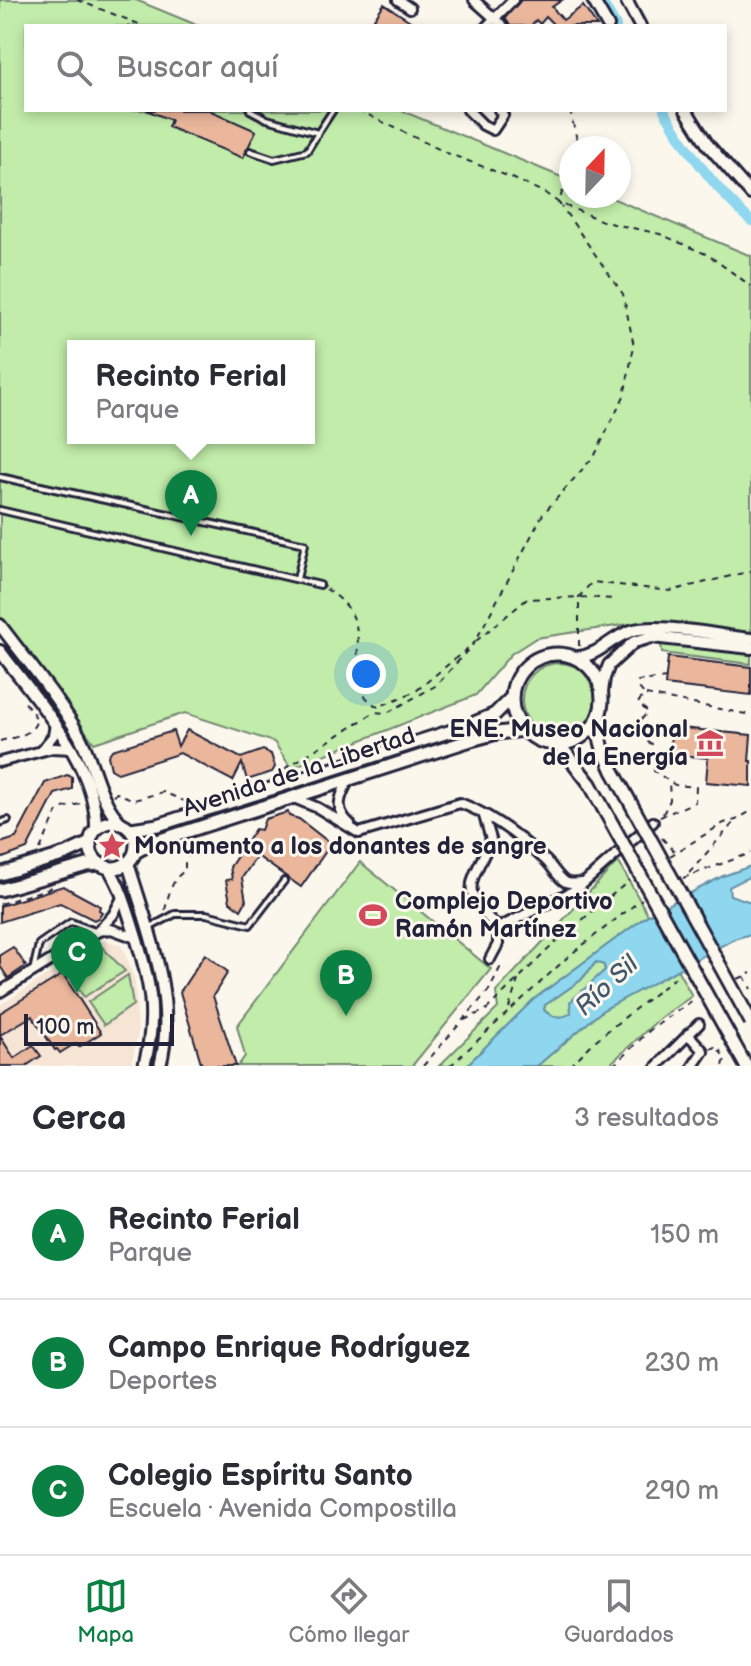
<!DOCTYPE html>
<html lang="es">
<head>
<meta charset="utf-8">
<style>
	body { margin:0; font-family:"Balsamiq Sans",sans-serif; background:#f7f7f7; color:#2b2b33 }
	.compass { position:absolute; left:559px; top:136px; width:72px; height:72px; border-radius:50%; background:#fff; box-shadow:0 4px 12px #0003; rotate:22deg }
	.scale { position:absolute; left:24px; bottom:20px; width:150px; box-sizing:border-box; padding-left:8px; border:4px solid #22223b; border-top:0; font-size:22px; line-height:28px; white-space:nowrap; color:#22223b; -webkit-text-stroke:6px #fbf7ec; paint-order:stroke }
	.you { position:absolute; left:366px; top:674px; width:28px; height:28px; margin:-20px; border:6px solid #fff; border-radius:50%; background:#1a73e8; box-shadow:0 0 0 12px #1a73e833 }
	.badge { display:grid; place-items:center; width:52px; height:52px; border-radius:50%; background:#0b8043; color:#fff; font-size:26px; font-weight:700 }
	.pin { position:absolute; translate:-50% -66px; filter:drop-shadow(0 2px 4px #0008) }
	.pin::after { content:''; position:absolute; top:42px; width:28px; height:24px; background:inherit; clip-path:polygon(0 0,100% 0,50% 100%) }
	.popup { position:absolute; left:67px; top:340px; width:248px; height:104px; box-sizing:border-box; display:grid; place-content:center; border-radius:0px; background:#fff; filter:drop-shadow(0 2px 6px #0005); font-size:26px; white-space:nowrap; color:#7c7c81 }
	.popup b { font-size:30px; color:#2b2b33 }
	.popup::after { content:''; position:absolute; left:50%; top:100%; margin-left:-16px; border:16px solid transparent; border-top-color:#fff }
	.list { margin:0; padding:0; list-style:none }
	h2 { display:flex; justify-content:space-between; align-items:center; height:104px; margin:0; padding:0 32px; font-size:34px }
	h2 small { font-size:26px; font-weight:400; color:#7c7c81 }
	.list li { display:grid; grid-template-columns:52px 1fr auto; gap:24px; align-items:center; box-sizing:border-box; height:128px; padding:0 32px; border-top:2px solid #e1e1e2 }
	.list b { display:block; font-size:30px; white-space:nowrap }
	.list p { margin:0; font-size:26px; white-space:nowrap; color:#7c7c81 }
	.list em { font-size:26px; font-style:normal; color:#7c7c81 }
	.icon { flex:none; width:44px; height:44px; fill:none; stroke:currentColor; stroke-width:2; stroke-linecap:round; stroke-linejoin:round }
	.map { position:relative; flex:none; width:751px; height:1066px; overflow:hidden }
	.search { position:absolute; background:#fff; box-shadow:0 4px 12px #0003; left:24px; right:24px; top:24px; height:88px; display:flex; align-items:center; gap:20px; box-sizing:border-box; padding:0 28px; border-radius:0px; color:#7c7c81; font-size:30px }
	.sheet { height:488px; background:#fff }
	nav { display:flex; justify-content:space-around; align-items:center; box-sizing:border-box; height:112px; border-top:2px solid #e1e1e2; background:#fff; font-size:22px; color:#7c7c81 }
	nav a { display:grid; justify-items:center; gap:4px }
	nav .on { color:#0b8043 }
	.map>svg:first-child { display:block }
</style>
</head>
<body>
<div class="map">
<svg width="751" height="1066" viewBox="0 0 751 1066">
	<rect width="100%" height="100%" fill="#fbf7ec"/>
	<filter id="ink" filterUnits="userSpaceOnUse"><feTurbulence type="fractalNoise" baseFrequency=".0125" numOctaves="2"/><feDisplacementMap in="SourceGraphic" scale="16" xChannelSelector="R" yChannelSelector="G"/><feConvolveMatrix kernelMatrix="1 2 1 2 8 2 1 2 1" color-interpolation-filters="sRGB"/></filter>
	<g filter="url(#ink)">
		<path fill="#f6e4d4" d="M 104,940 L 119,944 L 124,950 L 135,981 L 138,1032 L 131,1066 L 0,1066 L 0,1005 Z"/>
		<path fill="#c1eca9" stroke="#728772" stroke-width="2" fill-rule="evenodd" d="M 0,0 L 136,0 L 199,26 L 26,26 L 26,110 L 400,110 L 571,181 L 571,196 L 607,196 L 751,256 L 751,664 L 662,653 L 659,623 L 636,623 L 536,638 L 511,654 L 476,695 L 291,768 L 274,742 L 185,713 L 94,743 L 0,617 ZM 73,346 L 309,346 L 309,438 L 73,438 Z
			M522 700a37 37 0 1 1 74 0a37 37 0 1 1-74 0Z
			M 618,861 L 648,915 L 534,999 L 466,1066 L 439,1066 L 498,1008 L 496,992 Z
			M 360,862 L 491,969 L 412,1066 L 238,1066 L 245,1056 L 237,1026 Z
			M 101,946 L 125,971 L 84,997 L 65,969 Z
			M 596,962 L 604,965 L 605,970 L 580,995 L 571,1014 L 565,1017 L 551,1016 L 544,1010 L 545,1005 L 581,980 Z
			M 677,969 L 692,996 L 660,1018 L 608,1066 L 537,1066 L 603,1010 Z
			M 128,975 L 133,1005 L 104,1025 L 88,1002 Z"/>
		<path fill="#8ed7ef" stroke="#638fa7" stroke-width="2" fill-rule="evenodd" d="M 751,866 L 751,876 L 729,887 L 730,895 L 751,902 L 751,934 L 734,939 L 603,1010 L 537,1066 L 466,1066 L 534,999 L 648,915 L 723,876 ZM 596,962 L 604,965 L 605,970 L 570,1002 L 571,1013 C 562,1019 552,1018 544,1010 L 545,1005 L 581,980 Z"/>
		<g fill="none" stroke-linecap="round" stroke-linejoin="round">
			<path stroke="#8ed7ef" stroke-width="10" d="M 601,0 L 616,26
				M 664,110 C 688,152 715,189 751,221"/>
		</g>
		<path fill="#eab79c" stroke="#22223b" stroke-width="2" d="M 521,0 L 562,0 L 552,7 L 563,20 L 583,6 L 597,26 L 555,26 L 546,17 L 540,24 L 536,20 L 531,26 L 510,26 L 505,18 Z
			M 384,4 L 404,17 L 418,26 L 386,26 L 374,19 Z
			M 146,110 L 209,110 L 256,131 L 243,158 L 168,127 L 171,120 Z
			M 668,657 L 751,667 L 751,695 L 665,685 Z
			M 671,727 L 751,735 L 749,761 L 751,761 L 751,786 L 706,782 L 708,758 L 670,754 Z
			M 187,730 L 241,758 L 263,750 L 271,754 L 275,767 L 272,772 L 247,780 L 242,763 L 233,781 L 180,753 L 118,773 L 111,769 L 108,756 L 112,750 L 173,731 L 178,746 Z
			M 67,775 L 72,777 L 72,789 L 55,794 L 27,849 L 0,859 L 0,843 L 16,838 L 45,783 Z
			M 288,812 L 289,816 L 299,819 L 331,844 L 301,887 L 257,856 L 242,878 L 246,901 L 241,910 L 230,902 L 226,880 L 232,879 L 230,867 L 255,829 L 261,830 L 265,819 Z
			M 63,886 L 100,906 L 99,910 L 102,912 L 98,918 L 94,920 L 60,903 L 0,922 L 0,906 Z
			M 13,947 L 26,966 L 8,978 L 0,966 L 0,955 Z
			M 205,954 L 228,972 L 213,996 L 236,1066 L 202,1066 L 180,992 Z
			M 63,974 L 101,1033 L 79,1047 L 76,1043 L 60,1053 L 57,1049 L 55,1050 L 32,1016 L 0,1035 L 0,1013 Z
			M 0,1036 L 14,1058 L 33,1045 L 41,1056 L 26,1066 L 0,1066 Z"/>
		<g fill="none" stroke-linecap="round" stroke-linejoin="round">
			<g stroke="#22223b" stroke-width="10">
				<path id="service" d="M 250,110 L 267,119 L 318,133 L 333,110
					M 250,151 L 274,159 L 307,151 L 318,133
					M 0,477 L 305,544 L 297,579
					M 0,510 L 320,585
					M 0,823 L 8,820
					M 149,928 L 175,914 L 206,914 L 250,925 L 284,881
					M 33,971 L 39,944 L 71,922 L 95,931"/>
			</g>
			<g stroke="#22223b" stroke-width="14">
				<path id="minor" d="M 398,0 L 410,8
					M 474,0 L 503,26
					M 487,26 L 513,0
					M 468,110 L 483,125 L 493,130 L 503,115 L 499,110
					M 43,748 L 53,736 L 55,724
					M 0,762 L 53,748 L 72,749
					M 349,780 C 339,797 334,810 350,824
					M 294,798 L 318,808 L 359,833 L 460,803 C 490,814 520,837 543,858 C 551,864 556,875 564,881 C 569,885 576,883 582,883
					M 484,816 L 491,839 C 471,887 457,886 498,928 L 498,944 L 490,959
					M 498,928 L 577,889 L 653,822
					M 98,931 L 111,929 L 136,938
					M 0,992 L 97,932 L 113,915 L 123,896
					M 688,1034 L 703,1051 L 693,1066
					M 657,1066 L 699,1024"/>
			</g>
			<g stroke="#22223b" stroke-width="16">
				<path id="tertiary" d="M 593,0 L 608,26
					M 626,0 L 640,26
					M 686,110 L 708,145 L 751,194
					M 0,625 C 27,661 57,696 79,735 C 95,764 98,800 121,823
					M 0,651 C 36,700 98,765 96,830
					M 575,658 C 603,654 608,639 631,631 C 658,622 721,636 751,639
					M 602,692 L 604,678 L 609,665 L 634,642 L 652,637 L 751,648
					M 128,863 C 147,928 178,998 160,1066
					M 108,867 C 121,887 127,909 134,931 C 150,981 158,1014 144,1066"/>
			</g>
			<g stroke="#22223b" stroke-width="17">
				<path id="secondary" d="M512 699a45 45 0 1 1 90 0a45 45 0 1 1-90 0Z
					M 596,723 L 603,749 L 613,771
					M 559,744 L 590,784
					M90 845a23 23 0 1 1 46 0a23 23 0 1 1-46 0Z
					M 131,829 L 158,825 L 467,726 L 495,714 L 512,697
					M 135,852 L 154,842 L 471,740 L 497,733 L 525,730
					M 0,874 L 66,854 L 90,843
					M 0,890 L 87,865 L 101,864"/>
			</g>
			<path stroke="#22223b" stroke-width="2" stroke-dasharray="6 6" stroke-linecap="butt" d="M 77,0 L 144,26
				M 358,110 L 447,153 L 510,177 L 545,193 L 559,203 L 605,222 L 660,234 L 708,255 L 751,286
				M 570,110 L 577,140 L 575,148
				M 326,589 C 389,626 330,679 378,707 L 416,691 L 468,648
				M 476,641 L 527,599 L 579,597 L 615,599
				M 579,646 L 579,597 L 592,582 L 670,591 L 751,571
				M 646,695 L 751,715
				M 0,741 C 15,737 33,736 37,719 L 24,701
				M 275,775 L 375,712 L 387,713 L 437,685 L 475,642 L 543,514 L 595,455 L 624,396 L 634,346 L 623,294 L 559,203 L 571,160
				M 113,795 L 117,793 L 134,800 L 163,792 L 187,802
				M 663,814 L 670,800 L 669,782
				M 660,817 L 695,802 L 696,787 L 675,785 L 654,771 L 657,754 L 649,751 L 652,744 L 644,740 L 648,729 L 639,722 L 648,712 L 638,703 L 644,694 L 639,688 L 638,681 L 667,678
				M 662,838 L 674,851
				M 40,849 L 59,809 L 84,803
				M 670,856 L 724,823 L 736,820 L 751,811
				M 689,873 L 735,821
				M 683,878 L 751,853
				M 0,904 L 50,888 L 49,886
				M 165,910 C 168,897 172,877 185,871 L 185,863 L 198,839
				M 744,976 L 751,989
				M 738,979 L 751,973
				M 509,1008 L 518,980
				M 464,1020 L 486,1010 L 557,941 L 630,880
				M 710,1049 L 717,1046 L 725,1059 L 723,1066
				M 423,1066 L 489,990 L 500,968 L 497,965
				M 450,1066 L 570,955 L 642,899
				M 570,1066 L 596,1040 L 677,976
				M 613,1066 L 650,1030 L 696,998"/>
			<use href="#service" stroke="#fbf7ec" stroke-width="4"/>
			<use href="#minor" stroke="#fbf7ec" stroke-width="8"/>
			<use href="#tertiary" stroke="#fbf7ec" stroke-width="10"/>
			<use href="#secondary" stroke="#fbf7ec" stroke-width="11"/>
			<g stroke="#22223b" stroke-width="17" stroke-linecap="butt">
				<path id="secondary-bridge" d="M 613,771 L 751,1022
					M 590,784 L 746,1066"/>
			</g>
			<use href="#secondary-bridge" stroke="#fbf7ec" stroke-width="11"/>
		</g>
	</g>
	<defs>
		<g id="museum-bare" transform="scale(2.16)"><path d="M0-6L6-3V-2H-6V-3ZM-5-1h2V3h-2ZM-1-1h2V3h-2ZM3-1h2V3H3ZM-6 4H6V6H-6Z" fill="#d1495b" stroke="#fbf7ec" stroke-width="2.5" paint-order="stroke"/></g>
		<g id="sight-bare" transform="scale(2.16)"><path d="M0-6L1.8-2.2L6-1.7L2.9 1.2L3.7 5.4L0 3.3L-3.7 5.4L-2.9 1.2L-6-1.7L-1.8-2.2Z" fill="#d1495b" stroke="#fbf7ec" stroke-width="2.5" paint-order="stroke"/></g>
		<g id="stadium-bare" transform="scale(2.16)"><path d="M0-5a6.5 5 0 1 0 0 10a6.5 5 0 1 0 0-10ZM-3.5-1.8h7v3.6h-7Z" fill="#d1495b" stroke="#fbf7ec" stroke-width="2.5" paint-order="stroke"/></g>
	</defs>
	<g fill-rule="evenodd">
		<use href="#museum-bare" x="710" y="743"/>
		<use href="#sight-bare" x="112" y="846"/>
		<use href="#stadium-bare" x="373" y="915"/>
	</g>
	<g text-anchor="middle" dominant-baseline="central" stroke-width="6" stroke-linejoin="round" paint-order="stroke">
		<g font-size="24" font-weight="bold" fill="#22223b" stroke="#fbf7ec" text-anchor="start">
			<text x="688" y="729" text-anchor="end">ENE. Museo Nacional<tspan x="688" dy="28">de la Energía</tspan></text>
			<text x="134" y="846">Monumento a los donantes de sangre</text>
			<text x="395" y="901">Complejo Deportivo<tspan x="395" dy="28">Ramón Martínez</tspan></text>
		</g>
		<g font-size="24" fill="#22223b" stroke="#fbf7ec">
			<text transform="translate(299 772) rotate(-18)">Avenida de la Libertad</text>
		</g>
		<g font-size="26" font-style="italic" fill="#425871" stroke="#fbf7ec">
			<text transform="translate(607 986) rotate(-43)">Río Sil</text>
		</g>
	</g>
</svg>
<svg class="compass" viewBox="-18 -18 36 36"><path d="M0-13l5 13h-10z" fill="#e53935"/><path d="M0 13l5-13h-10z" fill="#7c7c81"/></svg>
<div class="scale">100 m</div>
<div class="you"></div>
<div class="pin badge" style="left:191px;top:536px">A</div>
<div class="popup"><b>Recinto Ferial</b>Parque</div>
<div class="pin badge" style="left:346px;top:1016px">B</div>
<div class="pin badge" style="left:77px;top:993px">C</div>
<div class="search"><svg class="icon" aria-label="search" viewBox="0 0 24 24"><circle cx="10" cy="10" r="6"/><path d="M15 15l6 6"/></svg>Buscar aquí</div>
</div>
<section class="sheet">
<h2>Cerca<small>3 resultados</small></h2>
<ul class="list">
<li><span class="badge">A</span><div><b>Recinto Ferial</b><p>Parque</p></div><em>150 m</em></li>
<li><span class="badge">B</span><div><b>Campo Enrique Rodríguez</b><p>Deportes</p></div><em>230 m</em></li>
<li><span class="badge">C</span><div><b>Colegio Espíritu Santo</b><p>Escuela · Avenida Compostilla</p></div><em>290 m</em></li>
</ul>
</section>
<nav>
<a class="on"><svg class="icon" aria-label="map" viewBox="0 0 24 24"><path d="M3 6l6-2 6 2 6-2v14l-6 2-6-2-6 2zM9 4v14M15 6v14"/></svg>Mapa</a>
<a><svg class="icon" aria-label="directions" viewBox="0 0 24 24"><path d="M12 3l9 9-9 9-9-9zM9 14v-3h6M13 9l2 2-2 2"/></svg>Cómo llegar</a>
<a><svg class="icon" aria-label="saved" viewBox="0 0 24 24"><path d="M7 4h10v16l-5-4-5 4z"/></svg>Guardados</a>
</nav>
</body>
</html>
